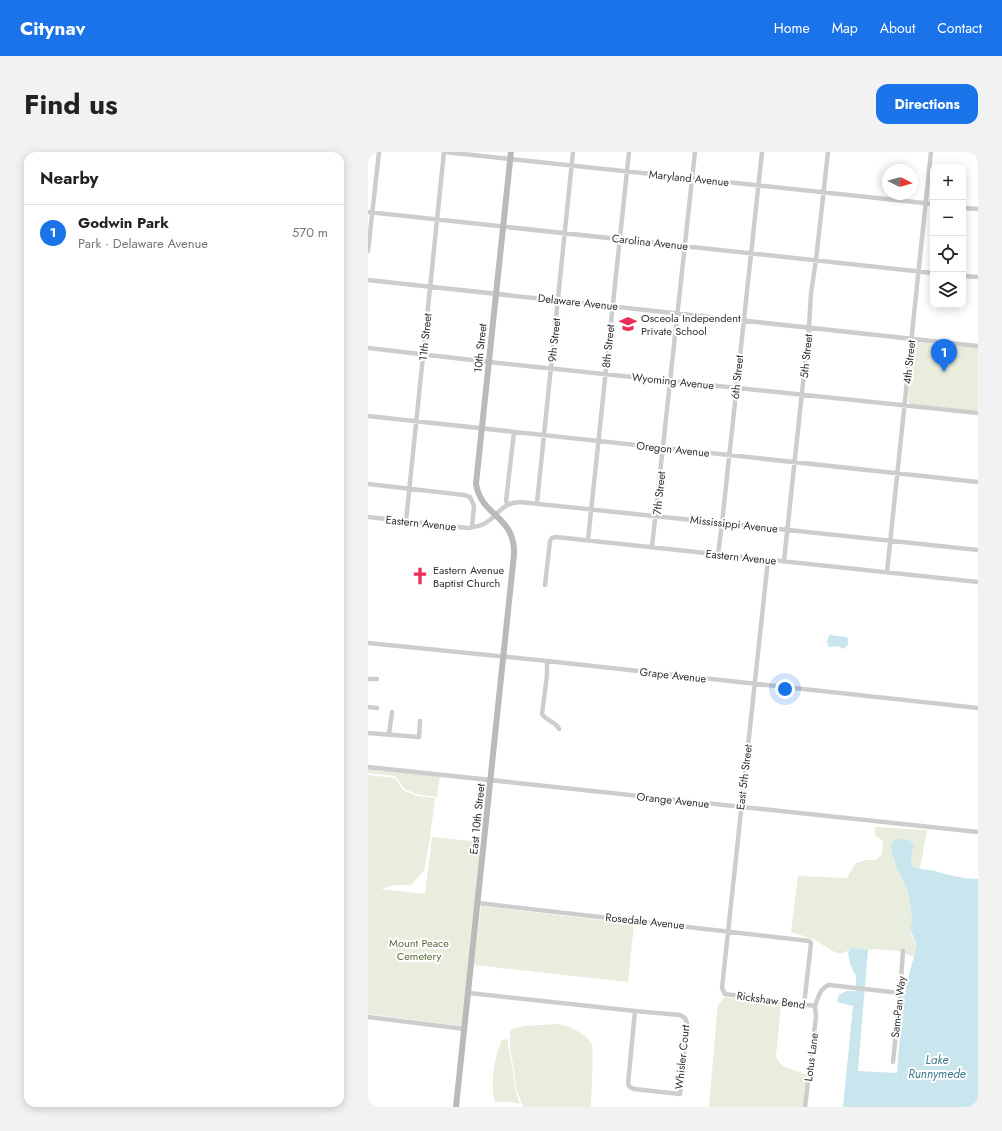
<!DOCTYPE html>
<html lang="en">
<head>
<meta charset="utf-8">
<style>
	body { margin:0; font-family:Jost,sans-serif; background:#f2f2f2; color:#222 }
	.controls { position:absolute; right:12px; top:12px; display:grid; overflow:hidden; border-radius:8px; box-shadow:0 2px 10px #0003 }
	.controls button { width:36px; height:36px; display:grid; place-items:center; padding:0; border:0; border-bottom:1px solid #e0e0e0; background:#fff; color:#222; font:20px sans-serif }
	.compass { position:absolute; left:514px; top:12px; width:36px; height:36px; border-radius:50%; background:#fff; box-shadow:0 2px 10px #0003; rotate:96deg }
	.you { position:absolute; left:417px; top:537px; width:14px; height:14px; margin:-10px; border:3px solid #fff; border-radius:50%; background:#1a73e8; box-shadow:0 0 0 6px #1a73e833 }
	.badge { display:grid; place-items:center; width:26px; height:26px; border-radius:50%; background:#1a73e8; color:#fff; font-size:13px; font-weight:700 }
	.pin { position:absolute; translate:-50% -33px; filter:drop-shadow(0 1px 2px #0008) }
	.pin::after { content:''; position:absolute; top:21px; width:14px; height:12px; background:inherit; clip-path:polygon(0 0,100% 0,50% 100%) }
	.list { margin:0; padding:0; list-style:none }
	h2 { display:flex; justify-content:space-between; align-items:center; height:52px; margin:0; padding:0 16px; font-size:17px }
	h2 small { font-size:13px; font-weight:400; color:#767676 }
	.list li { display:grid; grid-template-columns:26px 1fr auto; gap:12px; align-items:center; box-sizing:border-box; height:56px; padding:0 16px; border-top:1px solid #e0e0e0 }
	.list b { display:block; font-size:15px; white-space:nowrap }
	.list p { margin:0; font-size:13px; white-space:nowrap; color:#767676 }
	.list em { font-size:13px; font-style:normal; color:#767676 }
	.icon { flex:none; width:22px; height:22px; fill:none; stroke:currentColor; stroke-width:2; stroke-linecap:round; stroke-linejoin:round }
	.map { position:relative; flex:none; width:610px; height:955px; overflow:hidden; border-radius:12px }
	header { display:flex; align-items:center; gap:24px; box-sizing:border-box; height:56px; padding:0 20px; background:#1a73e8; color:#fff }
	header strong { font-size:19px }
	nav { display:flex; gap:22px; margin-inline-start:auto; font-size:14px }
	.intro { display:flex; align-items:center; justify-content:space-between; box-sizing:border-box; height:96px; padding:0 24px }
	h1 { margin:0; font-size:28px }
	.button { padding:10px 18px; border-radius:12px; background:#1a73e8; color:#fff; font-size:14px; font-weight:700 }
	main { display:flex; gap:24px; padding:0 24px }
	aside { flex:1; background:#fff; border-radius:12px; box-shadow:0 2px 10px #0003 }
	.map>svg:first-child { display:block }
</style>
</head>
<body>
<header>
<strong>Citynav</strong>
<nav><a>Home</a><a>Map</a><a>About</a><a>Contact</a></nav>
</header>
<div class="intro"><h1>Find us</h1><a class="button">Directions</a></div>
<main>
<aside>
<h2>Nearby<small></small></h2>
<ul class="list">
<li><span class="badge">1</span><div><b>Godwin Park</b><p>Park · Delaware Avenue</p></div><em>570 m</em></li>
</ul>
</aside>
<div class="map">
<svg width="610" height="955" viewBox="0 0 610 955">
	<rect width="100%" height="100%" fill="#fff"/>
	<path fill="#e8eddd" d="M 548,190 L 610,196 L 610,259 L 542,252 L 540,250 L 545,192 Z
		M 0,616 L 72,624 L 69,645 L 48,642 L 37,637 L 27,624 L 0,621 Z
		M 0,623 L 27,626 L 35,638 L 48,644 L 67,646 L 62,686 L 56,719 L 43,733 L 27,733 L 13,737 L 57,742 L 64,685 L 114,690 L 94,874 L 0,862 Z
		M 507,675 L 559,678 L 552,717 L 545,715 C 542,707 543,702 546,695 L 543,689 L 533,725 L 538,734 L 542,750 L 544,771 L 542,778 L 545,786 L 549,793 L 546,805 L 530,799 L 508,797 L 500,798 L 483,795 C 473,810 458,794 447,788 C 440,785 431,783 423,780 L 430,724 L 479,726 L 487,712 L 497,708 L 508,708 L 514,702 L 515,689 L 507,683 Z
		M 113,754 L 266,772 L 260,830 L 106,813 Z
		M 357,845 L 413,853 L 408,904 C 412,918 427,917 439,923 L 435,955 L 341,955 L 349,861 L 350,853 Z
		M 191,872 C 202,875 219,881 224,893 C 226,899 223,945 223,955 L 155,955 L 148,936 L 146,917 L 142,898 L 142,878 L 156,874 Z
		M 140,887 C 140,898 143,907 145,918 C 146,932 147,938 152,952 L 141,950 L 127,950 C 122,931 126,906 134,888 Z"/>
	<path fill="#c9e5ed" d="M 461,483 L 479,485 L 480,488 L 480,493 L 475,497 L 471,494 L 461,495 L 459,490 Z
		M 527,687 L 532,687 L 543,689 L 546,695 C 543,702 542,707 545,715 C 553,718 559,717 567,719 C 581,723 595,727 610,727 L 610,955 L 475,955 L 485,854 L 469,850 L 471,843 L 479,839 L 488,839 L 488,824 L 482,812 L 480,800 L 483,795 L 500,798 L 490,919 L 529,921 L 535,845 L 549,793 L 542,777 L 544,771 L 542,750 L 538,734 L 530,719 L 524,700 L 523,693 Z"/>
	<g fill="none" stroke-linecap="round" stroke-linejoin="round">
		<path stroke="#cdcdcd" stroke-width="4.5" d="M 77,0 L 565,52
			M 595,56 L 610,57
			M 0,60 L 565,121
			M 0,99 L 11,0
			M 595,124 L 610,125
			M 0,128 L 610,194
			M 0,196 L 121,210 L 610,261
			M 0,264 L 610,330
			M 0,332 L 96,343 L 102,345 L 106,354 L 104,375
			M 169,351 L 205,0
			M 140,352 L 138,349 L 146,280
			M 0,365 L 100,376 C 107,375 114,374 119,370 C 132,361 134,351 152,350 L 610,398
			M 38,369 L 76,0
			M 220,388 L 261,0
			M 284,395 L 327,0
			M 350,403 L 354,371 L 394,0
			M 400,408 L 354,836 L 357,842 L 447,854 C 450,846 452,836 461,833 L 532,841
			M 416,409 L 441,175 L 443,141 L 448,108 L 460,0
			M 519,420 L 563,0
			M 177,433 L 182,389 L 184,386 L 188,385 L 610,430
			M 0,491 L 179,509 L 610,556
			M 179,509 L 179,523 L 174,562 C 178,569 189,570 191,577
			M 0,527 L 9,527
			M 0,555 L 9,556
			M 0,581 L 51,585 L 52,569
			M 21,582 L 24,560
			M 0,615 L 610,680
			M 110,751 L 441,789 L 443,791 L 436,853
			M 101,841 L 267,859
			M 267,859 L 312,863 L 317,866 L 319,871 L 312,942 L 266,937 L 262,935 L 260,932 Z
			M 0,865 L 97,877
			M 525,910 L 532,841 L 535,799
			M 437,955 L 448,865 L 447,854"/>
		<path stroke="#bababa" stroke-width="6" d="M 88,955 L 146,402 C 147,363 114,366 108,332 L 143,0"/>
	</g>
	<defs>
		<g id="school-bare" transform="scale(1.38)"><path d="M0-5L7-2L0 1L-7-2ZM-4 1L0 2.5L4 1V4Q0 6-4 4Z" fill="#ea2f5a" stroke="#fff" stroke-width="2.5" paint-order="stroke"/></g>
		<g id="church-bare" transform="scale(1.38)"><path d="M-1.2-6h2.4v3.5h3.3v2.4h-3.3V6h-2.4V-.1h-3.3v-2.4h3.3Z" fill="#ea2f5a" stroke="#fff" stroke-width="2.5" paint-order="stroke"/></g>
	</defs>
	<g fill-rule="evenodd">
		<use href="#school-bare" x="260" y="172"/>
		<use href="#church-bare" x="52" y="424"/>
	</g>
	<g text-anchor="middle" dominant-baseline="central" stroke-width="4" stroke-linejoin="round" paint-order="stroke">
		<g font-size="11" fill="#303030" stroke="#fff">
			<text transform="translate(321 26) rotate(6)">Maryland Avenue</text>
			<text transform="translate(282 90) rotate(6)">Carolina Avenue</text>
			<text transform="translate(210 150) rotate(6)">Delaware Avenue</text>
			<text transform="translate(57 185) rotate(-84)">11th Street</text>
			<text transform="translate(186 188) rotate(-84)">9th Street</text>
			<text transform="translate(240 194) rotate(-84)">8th Street</text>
			<text transform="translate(112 196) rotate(-84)">10th Street</text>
			<text transform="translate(438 204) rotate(-84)">5th Street</text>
			<text transform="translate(541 210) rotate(-84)">4th Street</text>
			<text transform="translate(369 225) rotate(-84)">6th Street</text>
			<text transform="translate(305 229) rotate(6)">Wyoming Avenue</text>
			<text transform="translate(305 297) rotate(6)">Oregon Avenue</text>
			<text transform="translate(291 341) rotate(-84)">7th Street</text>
			<text transform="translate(53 371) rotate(6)">Eastern Avenue</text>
			<text transform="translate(366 372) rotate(6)">Mississippi Avenue</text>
			<text transform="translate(373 405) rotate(6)">Eastern Avenue</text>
			<text transform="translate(305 523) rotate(6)">Grape Avenue</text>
			<text transform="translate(376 625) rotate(-83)">East 5th Street</text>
			<text transform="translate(305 648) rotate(6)">Orange Avenue</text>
			<text transform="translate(109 667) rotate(-84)">East 10th Street</text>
			<text transform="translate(277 769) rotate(6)">Rosedale Avenue</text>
			<text transform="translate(403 848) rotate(8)">Rickshaw Bend</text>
			<text transform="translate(530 855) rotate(-84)">Sam-Pan Way</text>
			<text transform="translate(314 905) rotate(-84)">Whisler Court</text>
			<text transform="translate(443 905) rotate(-83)">Lotus Lane</text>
		</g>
		<g font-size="11" fill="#303030" stroke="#fff" text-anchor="start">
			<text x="273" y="166">Osceola Independent<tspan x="273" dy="13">Private School</tspan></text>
			<text x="65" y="418">Eastern Avenue<tspan x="65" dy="13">Baptist Church</tspan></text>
		</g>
		<g font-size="11" fill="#5a6d3b" stroke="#fff">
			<text x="51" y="791">Mount Peace<tspan x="51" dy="13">Cemetery</tspan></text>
		</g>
		<g font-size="12" font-style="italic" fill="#397a8d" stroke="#fff">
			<text x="569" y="908">Lake<tspan x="569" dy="14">Runnymede</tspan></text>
		</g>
	</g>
</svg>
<div class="controls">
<button>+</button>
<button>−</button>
<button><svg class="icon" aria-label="locate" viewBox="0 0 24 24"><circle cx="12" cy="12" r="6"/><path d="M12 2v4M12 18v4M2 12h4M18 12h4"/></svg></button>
<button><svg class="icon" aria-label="layers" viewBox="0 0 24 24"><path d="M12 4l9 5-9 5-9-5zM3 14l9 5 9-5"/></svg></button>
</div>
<svg class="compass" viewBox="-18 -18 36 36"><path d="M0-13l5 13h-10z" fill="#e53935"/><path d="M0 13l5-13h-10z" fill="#767676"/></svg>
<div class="you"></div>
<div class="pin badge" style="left:576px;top:220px">1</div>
</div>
</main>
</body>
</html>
